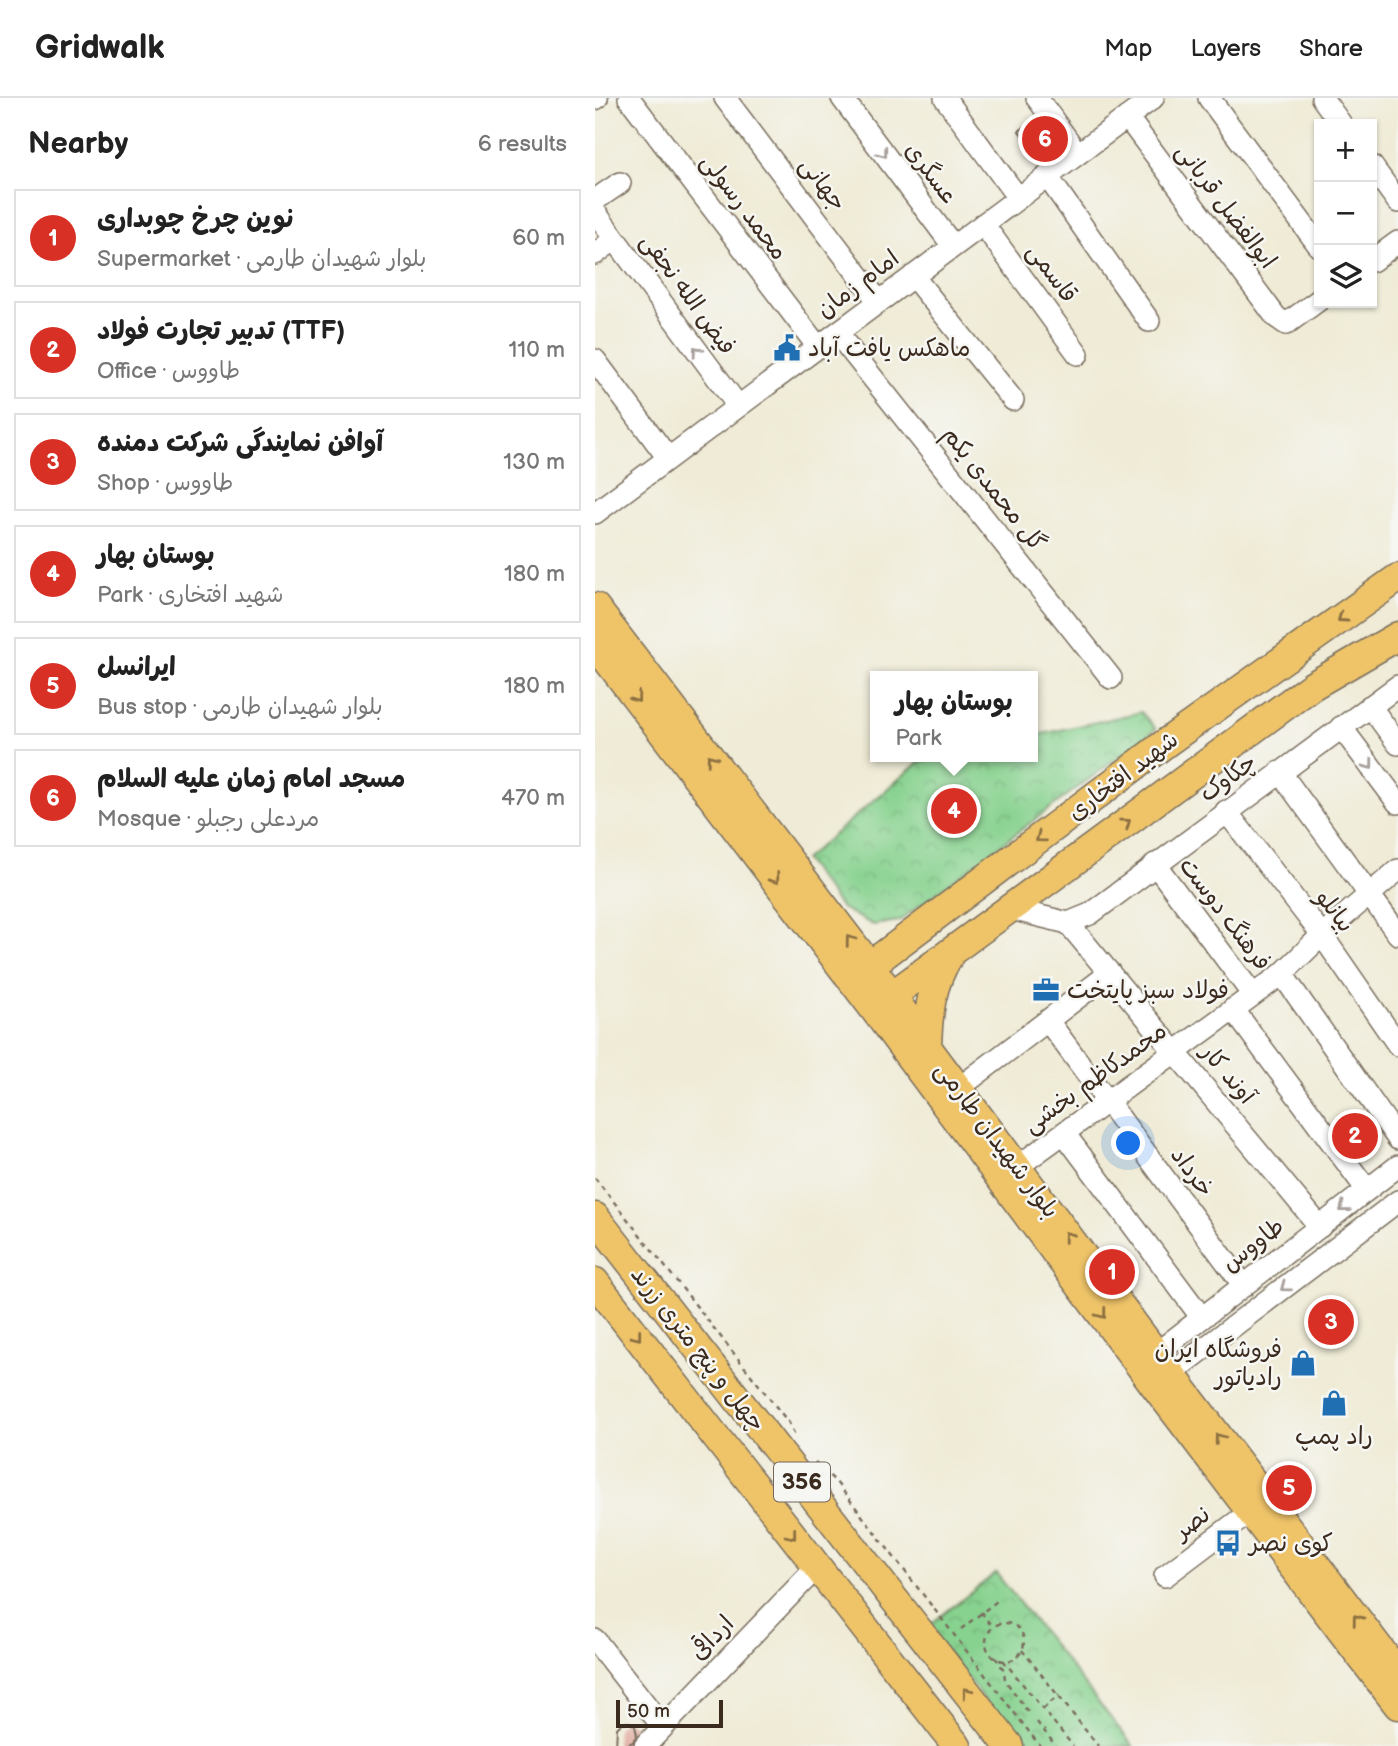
<!DOCTYPE html>
<html lang="en">
<head>
<meta charset="utf-8">
<style>
	body { margin:0; font-family:"Balsamiq Sans","Playpen Sans Arabic",sans-serif; background:#f2f2f2; color:#222 }
	.controls { position:absolute; right:21px; top:21px; display:grid; overflow:hidden; border-radius:0px; box-shadow:0 2px 5px #0004 }
	.controls button { width:63px; height:63px; display:grid; place-items:center; padding:0; border:0; border-bottom:2px solid #e0e0e0; background:#fff; color:#222; font:35px sans-serif }
	.scale { position:absolute; left:21px; bottom:18px; width:107px; box-sizing:border-box; padding-left:7px; border:4px solid #3b2a1e; border-top:0; font-size:19px; line-height:24px; white-space:nowrap; color:#3b2a1e; -webkit-text-stroke:5px #f6f6f2; paint-order:stroke }
	.you { position:absolute; left:534px; top:1046px; width:24px; height:24px; margin:-18px; border:5px solid #fff; border-radius:50%; background:#1a73e8; box-shadow:0 0 0 10px #1a73e833 }
	.badge { display:grid; place-items:center; width:46px; height:46px; border-radius:50%; background:#d93025; color:#fff; font-size:23px; font-weight:700 }
	.pin { position:absolute; translate:-50% -50%; border:4px solid #fff; box-shadow:0 2px 7px #0006 }
	.popup { position:absolute; left:275px; top:573px; width:168px; height:91px; box-sizing:border-box; display:grid; place-content:center; border-radius:0px; background:#fff; filter:drop-shadow(0 2px 5px #0005); font-size:23px; white-space:nowrap; color:#767676 }
	.popup b { font-size:26px; color:#222 }
	.popup::after { content:''; position:absolute; left:50%; top:100%; margin-left:-14px; border:14px solid transparent; border-top-color:#fff }
	.list { margin:0; padding:0; list-style:none }
	h2 { display:flex; justify-content:space-between; align-items:center; height:91px; margin:0; padding:0 28px; font-size:30px }
	h2 small { font-size:23px; font-weight:400; color:#767676 }
	.list li { display:grid; grid-template-columns:46px 1fr auto; gap:21px; align-items:center; box-sizing:border-box; height:98px; margin:0 14px 14px; padding:0 14px; border:2px solid #e0e0e0; border-radius:0px }
	.list b { display:block; font-size:26px; white-space:nowrap }
	.list p { margin:0; font-size:23px; white-space:nowrap; color:#767676 }
	.list em { font-size:23px; font-style:normal; color:#767676 }
	.icon { flex:none; width:38px; height:38px; fill:none; stroke:currentColor; stroke-width:2; stroke-linecap:round; stroke-linejoin:round }
	.map { position:relative; flex:none; width:803px; height:1648px; overflow:hidden }
	header { display:flex; align-items:center; gap:42px; box-sizing:border-box; height:98px; padding:0 35px; background:#fff; border-bottom:2px solid #e0e0e0 }
	header strong { font-size:33px }
	nav { display:flex; gap:38px; margin-inline-start:auto; font-size:24px }
	main { display:flex }
	aside { flex:1; background:#fff }
	.map>svg:first-child { display:block }
</style>
</head>
<body>
<header>
<strong>Gridwalk</strong>
<nav><a>Map</a><a>Layers</a><a>Share</a></nav>
</header>
<main>
<aside>
<h2>Nearby<small>6 results</small></h2>
<ul class="list">
<li><span class="badge">1</span><div><b>نوین چرخ چوبداری</b><p>Supermarket · بلوار شهیدان طارمی</p></div><em>60 m</em></li>
<li><span class="badge">2</span><div><b>تدبیر تجارت فولاد (TTF)</b><p>Office · طاووس</p></div><em>110 m</em></li>
<li><span class="badge">3</span><div><b>آوافن نمایندگی شرکت دمنده</b><p>Shop · طاووس</p></div><em>130 m</em></li>
<li><span class="badge">4</span><div><b>بوستان بهار</b><p>Park · شهید افتخاری</p></div><em>180 m</em></li>
<li><span class="badge">5</span><div><b>ایرانسل</b><p>Bus stop · بلوار شهیدان طارمی</p></div><em>180 m</em></li>
<li><span class="badge">6</span><div><b>مسجد امام زمان علیه السلام</b><p>Mosque · مردعلی رجبلو</p></div><em>470 m</em></li>
</ul>
</aside>
<div class="map">
<svg width="803" height="1648" viewBox="0 0 803 1648">
	<defs>
		<pattern id="park-crowns" width="20" height="18" patternUnits="userSpaceOnUse" patternTransform="scale(1.75)"><rect width="20" height="18" fill="#87d28f"/><path d="M2 6a3 3 0 1 1 6 0M12 15a3 3 0 1 1 6 0" fill="none" stroke="#75b47b"/></pattern>
	</defs>
	<rect width="100%" height="100%" fill="#f6f6f2"/>
	<filter id="ink" filterUnits="userSpaceOnUse"><feTurbulence type="fractalNoise" baseFrequency=".0143" numOctaves="2"/><feDisplacementMap in="SourceGraphic" scale="14" xChannelSelector="R" yChannelSelector="G"/><feConvolveMatrix kernelMatrix="1 2 1 2 8 2 1 2 1" color-interpolation-filters="sRGB"/></filter>
	<filter id="wash" filterUnits="userSpaceOnUse"><feTurbulence type="fractalNoise" baseFrequency=".00686" numOctaves="4" result="noise"/><feDisplacementMap in="SourceGraphic" scale="28" xChannelSelector="R" yChannelSelector="G"/><feGaussianBlur stdDeviation="1.57" result="paint"/><feColorMatrix in="noise" values="0 0 0 0 0 0 0 0 0 0 0 0 0 0 0 0 0 1.4 0 .05"/><feComposite in="paint" operator="in"/></filter>
	<g filter="url(#wash)">
		<rect width="100%" height="100%" fill="#efebd6"/>
		<path fill="url(#park-crowns)" stroke="#617e56" stroke-width="2" d="M 546,614 L 561,631 L 304,823 L 278,827 L 246,810 L 209,762 L 324,664 L 346,659 L 438,659 L 438,638 Z
			M 401,1475 L 538,1648 L 426,1648 L 332,1529 Z"/>
		<g id="blocks">
			<path fill="#dea295" d="M 441,21 L 465,53 L 448,65 L 424,33 Z
				M 34,1624 L 40,1628 L 42,1637 L 38,1644 L 29,1648 L 21,1648 L 22,1630 L 27,1625 Z"/>
		</g>
	</g>
	<g filter="url(#ink)">
		<use href="#blocks" fill-opacity="0" stroke="#7a6e5e" stroke-width="2"/>
		<g fill="none" stroke-linecap="round" stroke-linejoin="round">
			<g stroke="#7a6e5e" stroke-width="24">
				<path id="minor" d="M 34,0 L 223,249
					M 130,0 L 284,204
					M 247,0 L 358,148
					M 350,0 L 423,100
					M 442,0 L 483,56
					M 614,0 L 724,148
					M 727,0 L 746,26
					M 0,1 L 2,0
					M 532,19 L 681,219 L 691,226 L 724,202
					M 777,68 L 803,104
					M 452,78 L 554,223
					M 0,102 L 25,85
					M 0,114 L 143,308
					M 388,126 L 483,256
					M 0,156 L 20,141
					M 777,163 L 803,144
					M 318,178 L 418,302
					M 242,235 L 516,580
					M 0,262 L 73,360
					M 0,415 L 558,0
					M 775,608 L 803,646
					M 746,629 L 803,705
					M 685,674 L 803,836
					M 631,713 L 727,837 L 803,947
					M 560,766 L 658,897
					M 416,811 L 473,825 L 495,816 L 803,588
					M 473,825 L 725,1129
					M 687,876 L 803,1041
					M 638,911 L 772,1092
					M 453,923 L 649,1188
					M 364,990 L 515,875
					M 469,1035 L 607,1220
					M 422,1069 L 687,876 L 727,837 L 803,772
					M 550,1264 L 803,1068
					M 565,1284 L 803,1103
					M 570,1478 L 655,1414
					M 0,1542 L 68,1629
					M 50,1648 L 222,1469"/>
			</g>
			<g stroke="#7a6e5e" stroke-width="31">
				<path id="major" d="M 0,509 L 296,896 L 332,949 L 576,1276 L 803,1575
					M 0,546 L 279,911 L 560,1288 L 803,1607
					M 261,878 L 572,644 L 803,480
					M 281,909 L 717,588 L 803,538
					M 332,949 C 333,916 336,886 354,858
					M 0,1119 L 414,1648
					M 0,1184 L 362,1648"/>
			</g>
			<path stroke="#7a6e5e" stroke-width="2.5" stroke-dasharray="5 5" stroke-linecap="butt" d="M 0,1080 L 194,1325 L 201,1340
				M 220,1364 L 241,1384 L 445,1648
				M 386,1514 L 398,1530
				M391 1544a19 19 0 1 1 38 0a19 19 0 1 1-38 0Z
				M 366,1531 L 402,1503
				M 427,1552 L 503,1648
				M 400,1559 L 409,1572 L 410,1582 L 433,1614
				M 408,1562 L 478,1648
				M 448,1611 L 464,1597
				M 442,1624 L 461,1648"/>
			<use href="#minor" stroke="#fff" stroke-width="21"/>
			<use href="#major" stroke="#efc469" stroke-width="28"/>
		</g>
		<defs><path id="oneway-chevron" d="M-2-3.5L2.5 0L-2 3.5" fill="none" stroke-width="1.6" stroke-linecap="round" stroke-linejoin="round" transform="scale(1.75)"/></defs>
		<g stroke="#a79f9a">
			<use href="#oneway-chevron" transform="translate(288 55) rotate(53)"/>
			<use href="#oneway-chevron" transform="translate(102 253) rotate(-126)"/>
			<use href="#oneway-chevron" transform="translate(774 667) rotate(53)"/>
			<use href="#oneway-chevron" transform="translate(749 1110) rotate(142)"/>
			<use href="#oneway-chevron" transform="translate(690 1189) rotate(143)"/>
		</g>
		<g stroke="#8c6f40">
			<use href="#oneway-chevron" transform="translate(747 520) rotate(145)"/>
			<use href="#oneway-chevron" transform="translate(41 600) rotate(53)"/>
			<use href="#oneway-chevron" transform="translate(116 661) rotate(-127)"/>
			<use href="#oneway-chevron" transform="translate(531 725) rotate(-36)"/>
			<use href="#oneway-chevron" transform="translate(445 740) rotate(143)"/>
			<use href="#oneway-chevron" transform="translate(180 781) rotate(53)"/>
			<use href="#oneway-chevron" transform="translate(255 842) rotate(-127)"/>
			<use href="#oneway-chevron" transform="translate(473 1138) rotate(-127)"/>
			<use href="#oneway-chevron" transform="translate(507 1216) rotate(53)"/>
			<use href="#oneway-chevron" transform="translate(42 1238) rotate(52)"/>
			<use href="#oneway-chevron" transform="translate(624 1340) rotate(-127)"/>
			<use href="#oneway-chevron" transform="translate(197 1437) rotate(52)"/>
			<use href="#oneway-chevron" transform="translate(762 1521) rotate(-127)"/>
			<use href="#oneway-chevron" transform="translate(372 1594) rotate(-128)"/>
		</g>
	</g>
	<defs>
		<g id="civic-bare" transform="scale(2.1)"><path d="M-.6-6.5H3V-4.5H.6V-3L4-1V1h2V6H-6V1h2V-1L-.6-3ZM-1.2 2.5V6h2.4V2.5Z" fill="#1f6fb2" stroke="#f6f6f2" stroke-width="2.5" paint-order="stroke"/></g>
		<g id="office-bare" transform="scale(2.1)"><path d="M-6-3h4V-5.5h4V-3h4V5H-6ZM-1-4.5V-3h2v-1.5ZM-6 0V1H6V0Z" fill="#1f6fb2" stroke="#f6f6f2" stroke-width="2.5" paint-order="stroke"/></g>
		<g id="shop-bare" transform="scale(2.1)"><path d="M-5-2.5h2.3a2.7 3.5 0 0 1 5.4 0H5L5.5 6h-11ZM-1.5-2.5h3a1.5 2.3 0 0 0-3 0Z" fill="#1f6fb2" stroke="#f6f6f2" stroke-width="2.5" paint-order="stroke"/></g>
		<g id="bus-bare" transform="scale(2.1)"><path d="M-5-6H5V4H4V6H2V4H-2V6H-4V4H-5ZM-3.5-4V0h7V-4ZM-3.5 1.2v1.5H-2V1.2ZM2 1.2v1.5H3.5V1.2Z" fill="#1f6fb2" stroke="#f6f6f2" stroke-width="2.5" paint-order="stroke"/></g>
	</defs>
	<g fill-rule="evenodd">
		<use href="#civic-bare" x="192" y="250"/>
		<use href="#office-bare" x="451" y="892"/>
		<use href="#shop-bare" x="708" y="1265"/>
		<use href="#shop-bare" x="739" y="1305"/>
		<use href="#bus-bare" x="633" y="1445"/>
	</g>
	<g text-anchor="middle" dominant-baseline="central" stroke-width="5" stroke-linejoin="round" paint-order="stroke">
		<rect fill="#f6f6f2" stroke="#73675e" stroke-width="2" x="179" y="1364.5" width="56" height="39" rx="5"/>
		<g font-size="23" font-weight="bold" fill="#3b2a1e">
			<text x="207" y="1384">356</text>
		</g>
		<g font-size="24" fill="#3b2a1e" stroke="#f6f6f2">
			<text transform="translate(336 75) rotate(53)">عسگری</text>
			<text transform="translate(228 86) rotate(53)">جهانی</text>
			<text transform="translate(631 108) rotate(53)">ابوالفضل قربانی</text>
			<text transform="translate(149 109) rotate(53)">محمد رسولی</text>
			<text transform="translate(457 175) rotate(54)">قاسمی</text>
			<text transform="translate(263 186) rotate(-37)">امام زمان</text>
			<text transform="translate(93 196) rotate(54)">فیض الله نجفی</text>
			<text transform="translate(399 391) rotate(52)">گل محمدی یکم</text>
			<text transform="translate(528 678) rotate(-37)">شهید افتخاری</text>
			<text transform="translate(633 680) rotate(-36)">چکاوک</text>
			<text transform="translate(740 813) rotate(53)">بیانلو</text>
			<text transform="translate(630 816) rotate(53)">فرهنگ دوست</text>
			<text transform="translate(633 976) rotate(50)">آوند کار</text>
			<text transform="translate(500 980) rotate(-36)">محمدکاظم بخشی</text>
			<text transform="translate(402 1042) rotate(53)">بلوار شهیدان طارمی</text>
			<text transform="translate(597 1074) rotate(54)">خرداد</text>
			<text transform="translate(658 1147) rotate(-38)">طاووس</text>
			<text transform="translate(103 1251) rotate(52)">چهل و پنج متری زرند</text>
			<text transform="translate(597 1425) rotate(-37)">نصر</text>
			<text transform="translate(117 1540) rotate(-46)">ارداقی</text>
		</g>
		<g font-size="24" fill="#3b2a1e" stroke="#f6f6f2" text-anchor="start">
			<text x="213" y="250">ماهکس یافت آباد</text>
			<text x="472" y="892">فولاد سبز پایتخت</text>
			<text x="687" y="1251" text-anchor="end">فروشگاه ایران<tspan x="687" dy="28">رادیاتور</tspan></text>
			<text x="739" y="1338" text-anchor="middle">راد پمپ</text>
			<text x="654" y="1445">کوی نصر</text>
		</g>
	</g>
</svg>
<div class="controls">
<button>+</button>
<button>−</button>
<button><svg class="icon" aria-label="layers" viewBox="0 0 24 24"><path d="M12 4l9 5-9 5-9-5zM3 14l9 5 9-5"/></svg></button>
</div>
<div class="scale">50 m</div>
<div class="you"></div>
<div class="pin badge" style="left:517px;top:1174px">1</div>
<div class="pin badge" style="left:760px;top:1038px">2</div>
<div class="pin badge" style="left:736px;top:1224px">3</div>
<div class="pin badge" style="left:359px;top:713px">4</div>
<div class="popup"><b>بوستان بهار</b>Park</div>
<div class="pin badge" style="left:694px;top:1390px">5</div>
<div class="pin badge" style="left:450px;top:41px">6</div>
</div>
</main>
</body>
</html>
